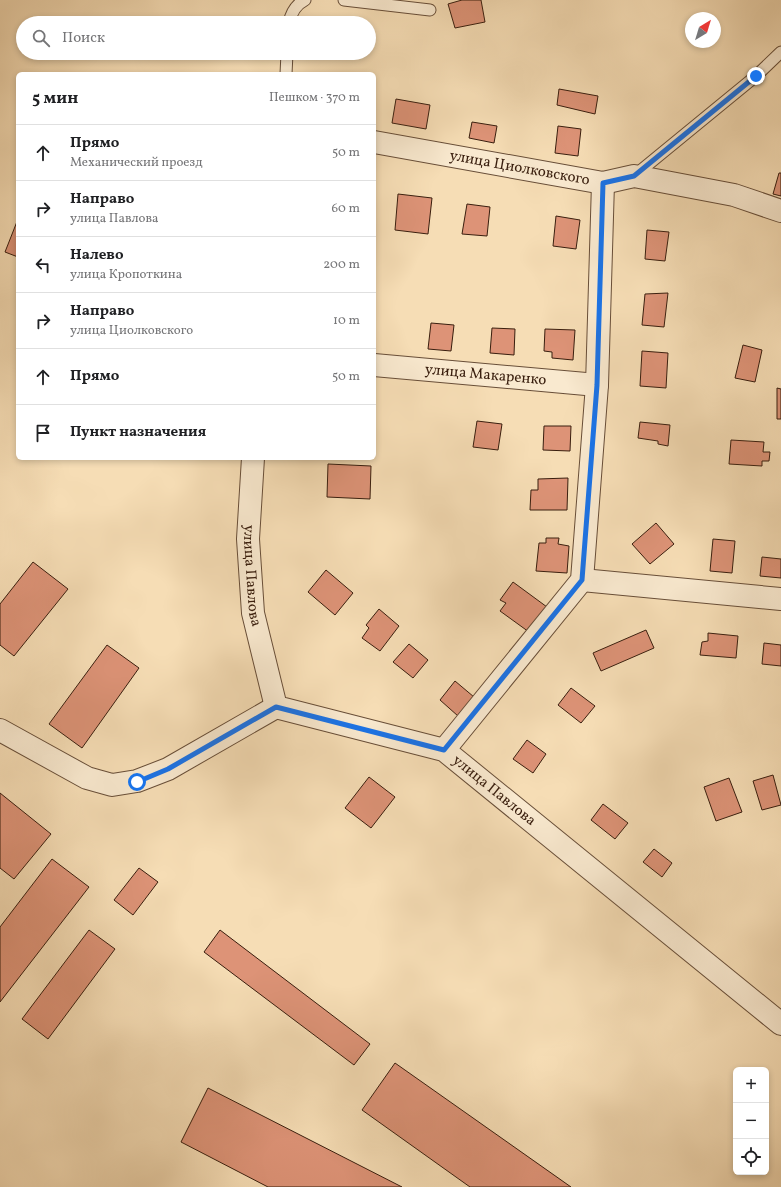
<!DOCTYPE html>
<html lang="ru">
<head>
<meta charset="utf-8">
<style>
	body { margin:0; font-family:Vollkorn,serif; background:#f6f6f6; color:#202124 }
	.controls { position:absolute; right:12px; bottom:12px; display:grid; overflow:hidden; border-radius:6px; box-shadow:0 2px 6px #0003 }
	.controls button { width:36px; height:36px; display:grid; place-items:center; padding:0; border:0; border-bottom:1px solid #e0e0e0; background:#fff; color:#202124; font:20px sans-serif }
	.compass { position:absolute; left:685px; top:12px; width:36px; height:36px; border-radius:50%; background:#fff; box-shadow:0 2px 6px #0003; rotate:38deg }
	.stop { position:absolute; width:12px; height:12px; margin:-9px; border:3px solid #1a73e8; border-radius:50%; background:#fff }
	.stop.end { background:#1a73e8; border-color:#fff; box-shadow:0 1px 4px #0008 }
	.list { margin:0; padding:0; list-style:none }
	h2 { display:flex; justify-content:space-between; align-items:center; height:52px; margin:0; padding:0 16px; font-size:17px }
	h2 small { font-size:13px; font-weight:400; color:#757577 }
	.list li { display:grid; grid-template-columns:26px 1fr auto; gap:12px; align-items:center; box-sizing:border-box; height:56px; padding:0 16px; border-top:1px solid #e0e0e0 }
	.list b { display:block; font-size:15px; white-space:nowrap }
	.list p { margin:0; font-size:13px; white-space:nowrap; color:#757577 }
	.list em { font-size:13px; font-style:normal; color:#757577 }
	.icon { flex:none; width:22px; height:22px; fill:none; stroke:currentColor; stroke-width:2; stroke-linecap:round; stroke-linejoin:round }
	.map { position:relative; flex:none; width:781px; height:1187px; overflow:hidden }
	.search { position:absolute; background:#fff; box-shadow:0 2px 6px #0003; left:16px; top:16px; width:360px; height:44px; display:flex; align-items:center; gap:10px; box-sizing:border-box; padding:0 14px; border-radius:22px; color:#757577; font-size:15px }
	.panel { position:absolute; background:#fff; box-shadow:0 2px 6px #0003; left:16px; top:72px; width:360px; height:388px; border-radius:6px }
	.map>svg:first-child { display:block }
</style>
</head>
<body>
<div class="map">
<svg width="781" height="1187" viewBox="0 0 781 1187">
	<rect width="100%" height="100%" fill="#f6ddb5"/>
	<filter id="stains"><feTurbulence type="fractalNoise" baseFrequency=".005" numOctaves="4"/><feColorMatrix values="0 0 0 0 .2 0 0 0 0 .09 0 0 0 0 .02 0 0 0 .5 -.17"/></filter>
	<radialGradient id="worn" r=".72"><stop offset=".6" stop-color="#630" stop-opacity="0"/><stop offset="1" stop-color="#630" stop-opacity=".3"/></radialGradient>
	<path fill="#dd9377" stroke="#391e0e" d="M 462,0 L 481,0 L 485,22 L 455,28 L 448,4 Z
		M 559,89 L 598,96 L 595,114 L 557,105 Z
		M 396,99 L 430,105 L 426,129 L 392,123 Z
		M 472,122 L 497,126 L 494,143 L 469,138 Z
		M 558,126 L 581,129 L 578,156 L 555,153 Z
		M 779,173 L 781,173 L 781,196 L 773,194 Z
		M 398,194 L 432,198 L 428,234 L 395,230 Z
		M 467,204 L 490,207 L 487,236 L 462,234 Z
		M 556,216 L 580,220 L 576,249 L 553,246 Z
		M 18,219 L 18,257 L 5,252 Z
		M 647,230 L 669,232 L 665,261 L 645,259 Z
		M 668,293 L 664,327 L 642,325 L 645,294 Z
		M 431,323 L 454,325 L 451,351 L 428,349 Z
		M 492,328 L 515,329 L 514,355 L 490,353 Z
		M 545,329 L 575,330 L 573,360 L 552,358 L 552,352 L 544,351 Z
		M 743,345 L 762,350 L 755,382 L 735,378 Z
		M 642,351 L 668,353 L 666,388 L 640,386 Z
		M 777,388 L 781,389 L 781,419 L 777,419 Z
		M 477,421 L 502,424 L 498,450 L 473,447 Z
		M 640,422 L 670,425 L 668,446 L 658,444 L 658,441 L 638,438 Z
		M 544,426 L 571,426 L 570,451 L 543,450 Z
		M 731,440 L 764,442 L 763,452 L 770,452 L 769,461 L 762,461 L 762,466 L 729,464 Z
		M 328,464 L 371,466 L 370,499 L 327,497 Z
		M 568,478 L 567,510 L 530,510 L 531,490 L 538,490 L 538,479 Z
		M 656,523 L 674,544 L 650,564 L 632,544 Z
		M 546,538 L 559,538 L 558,544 L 569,546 L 567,573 L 536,571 L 539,543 L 546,543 Z
		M 713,539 L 735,541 L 732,573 L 710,571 Z
		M 762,557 L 781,559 L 781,578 L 760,576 Z
		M 33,562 L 68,589 L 14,656 L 0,645 L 0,604 Z
		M 326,570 L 353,593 L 335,615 L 308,592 Z
		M 513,582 L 547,607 L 529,632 L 500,611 L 506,603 L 500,600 Z
		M 379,609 L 399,626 L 380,651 L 362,638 L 369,628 L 366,625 Z
		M 646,630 L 654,648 L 601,671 L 593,653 Z
		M 708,633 L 738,636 L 736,658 L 700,655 L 702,642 L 708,641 Z
		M 764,643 L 781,645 L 781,666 L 762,664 Z
		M 409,644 L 428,660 L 413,678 L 393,662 Z
		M 107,645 L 139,668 L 82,748 L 49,724 Z
		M 455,681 L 474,697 L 458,716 L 440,700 Z
		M 571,688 L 595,706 L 581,723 L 558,705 Z
		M 527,740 L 546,754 L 533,773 L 513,759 Z
		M 773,775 L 781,805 L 762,810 L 753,781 Z
		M 369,777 L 395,797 L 371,828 L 345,808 Z
		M 729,778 L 742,812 L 716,821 L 704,787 Z
		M 0,793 L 51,834 L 14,879 L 0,868 Z
		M 603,804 L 628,823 L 615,839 L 591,820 Z
		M 654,849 L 672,863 L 662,877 L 643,862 Z
		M 52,859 L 89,887 L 0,1002 L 0,927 Z
		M 139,868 L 158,882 L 133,915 L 114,900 Z
		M 89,930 L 115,949 L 48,1039 L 22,1019 Z
		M 220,930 L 370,1044 L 354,1065 L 204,952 Z
		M 395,1063 L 571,1187 L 470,1187 L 362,1110 Z
		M 208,1088 L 402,1187 L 268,1187 L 181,1142 Z"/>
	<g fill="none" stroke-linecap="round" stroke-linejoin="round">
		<g stroke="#684e38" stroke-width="13">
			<path id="lane" d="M 344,0 L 430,10
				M 289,23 C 291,13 295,5 305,0
				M 286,74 L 287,53
				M 634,176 L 756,76 L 781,52"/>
		</g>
		<g stroke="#684e38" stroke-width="24">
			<g id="street">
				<path id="s1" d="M 374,142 L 603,183 L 634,176 L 734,195 L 781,211"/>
				<path id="s2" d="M 374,365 L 597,385"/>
				<path id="s3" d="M 253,458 L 248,539 L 253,613 L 276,707 L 444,750 L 781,1024"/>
				<path d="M 582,580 L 781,599"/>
				<path d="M 0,730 L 87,778 L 112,785 L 137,781 L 168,769 L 276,707"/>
				<path d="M 444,750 L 582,580 L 597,385 L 603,183"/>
			</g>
		</g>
		<use href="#lane" stroke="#f9e9cf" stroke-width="11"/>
		<use href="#street" stroke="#f9e9cf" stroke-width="22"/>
	</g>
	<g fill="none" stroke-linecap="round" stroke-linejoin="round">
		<path stroke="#1a73e8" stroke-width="5" d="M 137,782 L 168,769 L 276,707 L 444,750 L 582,580 L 597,385 L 603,183 L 634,176 L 756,76"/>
	</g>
	<g text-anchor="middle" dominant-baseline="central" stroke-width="3" stroke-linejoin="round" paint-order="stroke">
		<g font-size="15" fill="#391e0e" stroke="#f9e9cf">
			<text stroke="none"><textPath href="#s1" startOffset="148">улица Циолковского</textPath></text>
			<text stroke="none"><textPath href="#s2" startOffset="112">улица Макаренко</textPath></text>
			<text stroke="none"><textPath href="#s3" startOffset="118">улица Павлова</textPath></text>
			<text stroke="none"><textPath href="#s3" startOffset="490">улица Павлова</textPath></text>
		</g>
	</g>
	<rect width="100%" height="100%" filter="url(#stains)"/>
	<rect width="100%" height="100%" fill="url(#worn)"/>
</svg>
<div class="controls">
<button>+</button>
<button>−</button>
<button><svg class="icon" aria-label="locate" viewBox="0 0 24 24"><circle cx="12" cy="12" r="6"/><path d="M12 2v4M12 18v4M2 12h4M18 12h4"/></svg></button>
</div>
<svg class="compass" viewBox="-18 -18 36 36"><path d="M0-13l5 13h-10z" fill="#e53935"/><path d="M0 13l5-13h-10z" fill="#757577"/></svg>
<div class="stop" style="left:137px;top:782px"></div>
<div class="stop end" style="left:756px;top:76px"></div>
<div class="search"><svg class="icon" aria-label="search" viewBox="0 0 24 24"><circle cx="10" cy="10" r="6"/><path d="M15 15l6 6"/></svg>Поиск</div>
<section class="panel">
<h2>5 мин<small>Пешком · 370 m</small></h2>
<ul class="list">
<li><svg class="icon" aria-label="ahead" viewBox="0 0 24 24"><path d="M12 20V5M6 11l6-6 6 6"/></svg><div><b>Прямо</b><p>Механический проезд</p></div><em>50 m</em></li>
<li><svg class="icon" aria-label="right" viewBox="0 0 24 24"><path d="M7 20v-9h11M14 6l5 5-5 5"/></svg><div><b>Направо</b><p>улица Павлова</p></div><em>60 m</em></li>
<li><svg class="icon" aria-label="left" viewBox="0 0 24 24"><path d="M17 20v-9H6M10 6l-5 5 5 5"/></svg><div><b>Налево</b><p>улица Кропоткина</p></div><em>200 m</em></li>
<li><svg class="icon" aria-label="right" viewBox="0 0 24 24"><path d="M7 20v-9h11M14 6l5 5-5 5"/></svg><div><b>Направо</b><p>улица Циолковского</p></div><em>10 m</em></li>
<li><svg class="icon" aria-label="ahead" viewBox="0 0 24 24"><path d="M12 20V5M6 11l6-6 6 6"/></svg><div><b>Прямо</b></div><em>50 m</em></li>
<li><svg class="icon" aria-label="arrive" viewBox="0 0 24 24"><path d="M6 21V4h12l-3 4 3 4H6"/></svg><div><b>Пункт назначения</b></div></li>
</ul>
</section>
</div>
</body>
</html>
